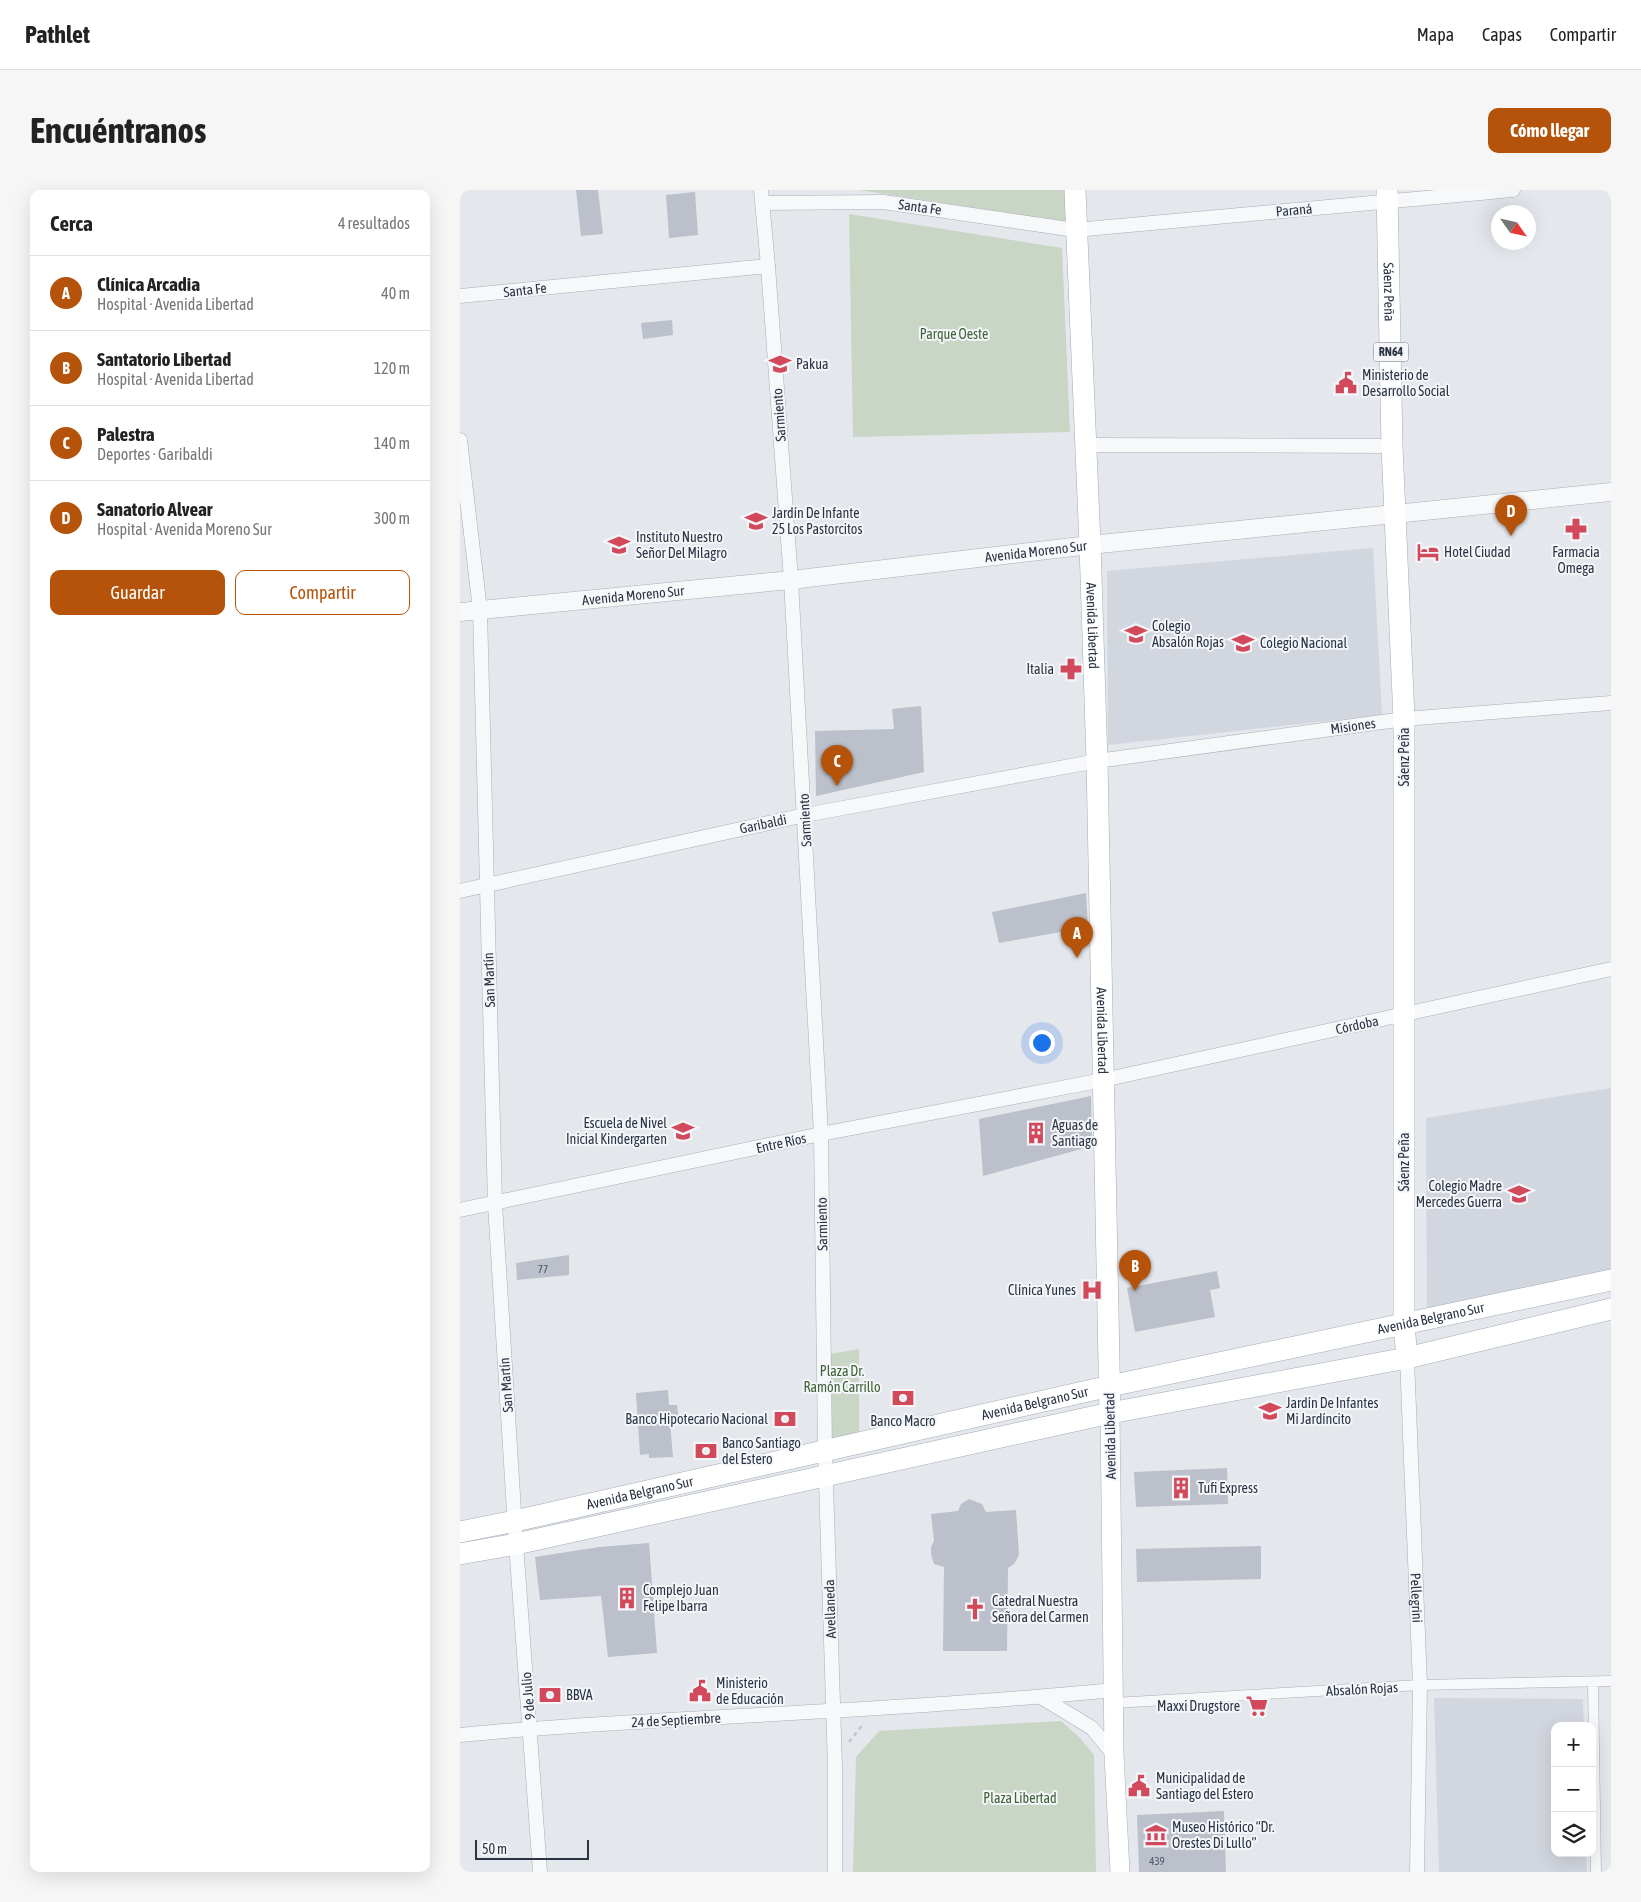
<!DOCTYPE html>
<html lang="es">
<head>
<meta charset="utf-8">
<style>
	body { margin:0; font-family:"Asap Condensed",sans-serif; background:#f6f6f6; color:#222 }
	.controls { position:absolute; right:15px; bottom:15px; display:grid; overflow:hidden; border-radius:10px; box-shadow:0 5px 20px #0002 }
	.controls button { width:45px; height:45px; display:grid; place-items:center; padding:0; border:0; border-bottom:1px solid #e0e0e0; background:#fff; color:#222; font:25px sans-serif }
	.compass { position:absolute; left:1031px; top:15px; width:45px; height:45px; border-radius:50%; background:#fff; box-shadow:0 5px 20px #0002; rotate:124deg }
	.scale { position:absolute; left:15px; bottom:12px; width:114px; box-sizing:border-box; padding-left:5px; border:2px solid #2b3445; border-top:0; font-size:14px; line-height:18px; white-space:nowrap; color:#2b3445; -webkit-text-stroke:4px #f4f6f9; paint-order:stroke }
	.you { position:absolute; left:581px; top:852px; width:18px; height:18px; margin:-12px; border:4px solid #fff; border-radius:50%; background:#1a73e8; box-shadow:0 0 0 8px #1a73e833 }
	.badge { display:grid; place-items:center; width:32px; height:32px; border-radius:50%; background:#b45309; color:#fff; font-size:16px; font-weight:700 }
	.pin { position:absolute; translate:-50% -41px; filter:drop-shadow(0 1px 2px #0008) }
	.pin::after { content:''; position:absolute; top:26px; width:18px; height:15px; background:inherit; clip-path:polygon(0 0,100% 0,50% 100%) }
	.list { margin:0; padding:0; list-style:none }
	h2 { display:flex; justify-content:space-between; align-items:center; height:65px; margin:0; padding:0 20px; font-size:21px }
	h2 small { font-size:16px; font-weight:400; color:#767676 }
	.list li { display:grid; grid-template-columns:32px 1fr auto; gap:15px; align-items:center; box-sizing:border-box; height:75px; padding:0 20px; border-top:1px solid #e0e0e0 }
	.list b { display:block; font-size:19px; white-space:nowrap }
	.list p { margin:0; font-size:16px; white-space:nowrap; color:#767676 }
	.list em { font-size:16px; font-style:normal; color:#767676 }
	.actions { display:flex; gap:10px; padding:15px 20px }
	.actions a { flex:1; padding:11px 0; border:1px solid #b45309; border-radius:10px; text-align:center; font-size:18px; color:#b45309 }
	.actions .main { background:#b45309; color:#fff }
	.icon { flex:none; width:28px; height:28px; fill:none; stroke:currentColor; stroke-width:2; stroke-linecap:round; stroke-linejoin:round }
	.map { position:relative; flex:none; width:1151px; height:1682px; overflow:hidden; border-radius:10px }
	header { display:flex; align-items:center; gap:30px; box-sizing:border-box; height:70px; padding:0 25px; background:#fff; border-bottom:1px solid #e0e0e0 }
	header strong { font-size:24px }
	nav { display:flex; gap:28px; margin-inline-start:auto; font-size:18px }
	.intro { display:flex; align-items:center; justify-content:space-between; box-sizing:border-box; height:120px; padding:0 30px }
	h1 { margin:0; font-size:35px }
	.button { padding:12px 22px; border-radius:10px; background:#b45309; color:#fff; font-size:18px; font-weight:700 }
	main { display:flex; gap:30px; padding:0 30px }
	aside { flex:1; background:#fff; border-radius:10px; box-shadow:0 5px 20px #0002 }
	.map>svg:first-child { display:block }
</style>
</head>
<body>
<header>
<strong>Pathlet</strong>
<nav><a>Mapa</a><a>Capas</a><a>Compartir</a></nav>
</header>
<div class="intro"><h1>Encuéntranos</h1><a class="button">Cómo llegar</a></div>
<main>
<aside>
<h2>Cerca<small>4 resultados</small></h2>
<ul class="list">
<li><span class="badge">A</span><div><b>Clínica Arcadia</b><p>Hospital · Avenida Libertad</p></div><em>40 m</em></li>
<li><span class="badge">B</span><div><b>Santatorio Libertad</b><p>Hospital · Avenida Libertad</p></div><em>120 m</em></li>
<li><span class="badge">C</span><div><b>Palestra</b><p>Deportes · Garibaldi</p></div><em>140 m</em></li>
<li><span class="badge">D</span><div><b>Sanatorio Alvear</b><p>Hospital · Avenida Moreno Sur</p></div><em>300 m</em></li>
</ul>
<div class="actions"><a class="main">Guardar</a><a>Compartir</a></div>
</aside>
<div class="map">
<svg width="1151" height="1682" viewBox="0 0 1151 1682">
	<rect width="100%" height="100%" fill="#e4e7ec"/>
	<path fill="#d2d6de" d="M 913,358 L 922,525 L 648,555 L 647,381 Z
		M 1151,898 L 1151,1080 L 967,1119 L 966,928 Z
		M 974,1508 L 1123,1509 L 1124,1536 L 1095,1536 L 1095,1663 L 1126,1663 L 1127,1682 L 979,1682 Z"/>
	<path fill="#c9d6c5" d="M 399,0 L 609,0 L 610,33 Z
		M 389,24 L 602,58 L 610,242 L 393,247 Z
		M 399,1159 L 399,1244 L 367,1251 L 364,1165 Z
		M 601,1531 L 620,1548 L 634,1565 L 636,1682 L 393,1682 L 396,1567 L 419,1541 Z"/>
	<path fill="#bbc0ca" d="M 116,0 L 138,0 L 143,44 L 121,46 Z
		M 235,2 L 238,45 L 209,48 L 206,5 Z
		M 212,130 L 213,145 L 183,149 L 181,133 Z
		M 461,516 L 464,582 L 356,606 L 355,541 L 434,539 L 432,519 Z
		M 626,703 L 628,737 L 539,753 L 532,722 Z
		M 631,906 L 632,956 L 523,986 L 519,929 Z
		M 109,1065 L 109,1085 L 57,1090 L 56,1073 Z
		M 757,1081 L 760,1098 L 750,1100 L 755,1127 L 675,1142 L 667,1098 Z
		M 208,1200 L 209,1215 L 217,1215 L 219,1231 L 210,1232 L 213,1267 L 189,1268 L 189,1264 L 180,1265 L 176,1203 Z
		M 767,1278 L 768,1314 L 676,1317 L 674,1282 Z
		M 509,1309 L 522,1314 L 526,1322 L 556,1320 L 559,1365 L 554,1374 L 548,1378 L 547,1461 L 483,1461 L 484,1377 L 474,1374 L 471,1364 L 471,1357 L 474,1351 L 471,1324 L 498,1321 L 501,1314 Z
		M 189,1353 L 197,1463 L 148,1467 L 141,1406 L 80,1410 L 75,1367 L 139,1357 Z
		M 801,1356 L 801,1389 L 677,1392 L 676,1359 Z
		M 764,1621 L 766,1682 L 679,1682 L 677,1625 Z"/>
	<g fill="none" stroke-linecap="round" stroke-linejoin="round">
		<g stroke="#a9aeb7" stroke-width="11">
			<path id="pedestrian" d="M 1133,1493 L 1136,1682
				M 654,1513 L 960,1495 L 1151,1491"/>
		</g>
		<g stroke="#a9aeb7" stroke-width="15">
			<g id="minor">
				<path d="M 301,0 L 308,76 L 331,390 L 361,944 L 365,1260 L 375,1577 L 375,1682"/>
				<path d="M 303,13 L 423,12 L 615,40 L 1053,0"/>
				<path d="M 0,106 L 308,76"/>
				<path d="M 0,250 L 20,420 L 35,1014 L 56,1354 L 80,1682"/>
				<path d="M 626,255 L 932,256"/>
				<path d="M 0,701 L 345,625 L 637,571 L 944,529 L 1151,513"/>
				<path d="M 0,1020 L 361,944 L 643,890 L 1151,779"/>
				<path id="s1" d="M 947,1168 L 960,1495 L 957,1682"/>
				<path d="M 581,1507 L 632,1538 L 654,1565"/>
				<path d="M 0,1545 C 93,1536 186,1531 280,1526 C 404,1519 529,1512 654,1500"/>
			</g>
		</g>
		<g stroke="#a9aeb7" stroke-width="19">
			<g id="tertiary">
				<path id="s2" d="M 0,422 L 331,390 L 630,355 L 1151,302"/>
			</g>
		</g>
		<g stroke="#a9aeb7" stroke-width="20">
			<path id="secondary" d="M 650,1223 L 654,1565 L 660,1682"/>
		</g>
		<g stroke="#a3abb8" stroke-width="22">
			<g id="primary">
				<path id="s3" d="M 615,0 L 630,355 L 637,571 L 650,1223"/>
				<path id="s4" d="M 927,0 L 932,256 L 944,529 L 944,1135 L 947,1168"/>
				<path id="s5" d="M 0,1342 L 55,1331 L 650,1196 L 1151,1090"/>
				<path d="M 0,1364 L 56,1354 L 650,1223 L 947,1168 L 1151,1119"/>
			</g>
		</g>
		<path stroke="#c2c5cb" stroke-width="2.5" stroke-dasharray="4 4" stroke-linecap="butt" d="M 389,1552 L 404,1533"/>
		<use href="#pedestrian" stroke="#f7f8fa" stroke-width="10"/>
		<use href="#minor" stroke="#f7f8fa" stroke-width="14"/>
		<use href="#tertiary" stroke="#f7f8fa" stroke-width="18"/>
		<use href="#secondary" stroke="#fff" stroke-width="19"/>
		<use href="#primary" stroke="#fff" stroke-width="21"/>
	</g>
	<defs>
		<g id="school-bare" transform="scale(1.725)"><path d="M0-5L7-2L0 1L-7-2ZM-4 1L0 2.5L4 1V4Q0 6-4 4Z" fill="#d1495b" stroke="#f4f6f9" stroke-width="2.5" paint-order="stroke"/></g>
		<g id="civic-bare" transform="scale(1.725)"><path d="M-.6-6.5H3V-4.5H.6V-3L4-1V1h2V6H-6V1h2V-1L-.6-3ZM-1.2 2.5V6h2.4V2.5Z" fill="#d1495b" stroke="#f4f6f9" stroke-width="2.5" paint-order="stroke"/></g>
		<g id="pharmacy-bare" transform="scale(1.725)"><path d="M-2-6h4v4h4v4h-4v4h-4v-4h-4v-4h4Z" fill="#d1495b" stroke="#f4f6f9" stroke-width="2.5" paint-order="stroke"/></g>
		<g id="university-bare" transform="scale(1.725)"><path d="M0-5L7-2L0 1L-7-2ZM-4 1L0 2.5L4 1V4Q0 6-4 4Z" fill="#d1495b" stroke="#f4f6f9" stroke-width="2.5" paint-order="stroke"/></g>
		<g id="hotel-bare" transform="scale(1.725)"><path d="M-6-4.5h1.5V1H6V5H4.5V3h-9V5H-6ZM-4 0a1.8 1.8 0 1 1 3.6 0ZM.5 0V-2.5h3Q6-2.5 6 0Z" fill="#d1495b" stroke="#f4f6f9" stroke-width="2.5" paint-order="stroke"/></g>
		<g id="building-bare" transform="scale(1.725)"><path d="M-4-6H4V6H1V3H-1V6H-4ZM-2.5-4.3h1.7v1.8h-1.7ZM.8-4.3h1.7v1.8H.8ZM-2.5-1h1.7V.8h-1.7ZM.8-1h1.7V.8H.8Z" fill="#d1495b" stroke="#f4f6f9" stroke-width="2.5" paint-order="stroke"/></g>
		<g id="hospital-bare" transform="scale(1.725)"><path d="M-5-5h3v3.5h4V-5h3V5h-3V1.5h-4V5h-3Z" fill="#d1495b" stroke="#f4f6f9" stroke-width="2.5" paint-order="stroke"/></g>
		<g id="bank-bare" transform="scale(1.725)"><path d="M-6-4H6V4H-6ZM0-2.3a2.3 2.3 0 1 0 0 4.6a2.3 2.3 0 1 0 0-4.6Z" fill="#d1495b" stroke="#f4f6f9" stroke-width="2.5" paint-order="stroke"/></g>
		<g id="church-bare" transform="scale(1.725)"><path d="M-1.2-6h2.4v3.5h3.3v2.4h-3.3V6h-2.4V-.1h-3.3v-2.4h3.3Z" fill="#d1495b" stroke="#f4f6f9" stroke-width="2.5" paint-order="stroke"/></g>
		<g id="supermarket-bare" transform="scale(1.725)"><path d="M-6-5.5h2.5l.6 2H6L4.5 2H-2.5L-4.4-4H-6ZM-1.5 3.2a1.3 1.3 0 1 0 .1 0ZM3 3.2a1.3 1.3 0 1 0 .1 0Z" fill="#d1495b" stroke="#f4f6f9" stroke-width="2.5" paint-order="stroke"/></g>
		<g id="museum-bare" transform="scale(1.725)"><path d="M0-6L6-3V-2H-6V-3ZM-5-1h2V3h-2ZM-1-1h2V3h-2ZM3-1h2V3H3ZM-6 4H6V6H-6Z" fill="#d1495b" stroke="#f4f6f9" stroke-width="2.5" paint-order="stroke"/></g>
	</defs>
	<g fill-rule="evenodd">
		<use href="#school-bare" x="320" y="174"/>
		<use href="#civic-bare" x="886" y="193"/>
		<use href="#school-bare" x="296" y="331"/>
		<use href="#pharmacy-bare" x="1116" y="339"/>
		<use href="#university-bare" x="159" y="355"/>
		<use href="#hotel-bare" x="968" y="362"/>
		<use href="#school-bare" x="676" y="444"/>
		<use href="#school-bare" x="783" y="453"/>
		<use href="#pharmacy-bare" x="611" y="479"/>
		<use href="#school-bare" x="223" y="941"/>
		<use href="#building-bare" x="576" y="943"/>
		<use href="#school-bare" x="1059" y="1004"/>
		<use href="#hospital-bare" x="632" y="1100"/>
		<use href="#bank-bare" x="443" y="1208"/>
		<use href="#school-bare" x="810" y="1221"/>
		<use href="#bank-bare" x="325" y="1229"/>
		<use href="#bank-bare" x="246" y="1261"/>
		<use href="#building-bare" x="721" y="1298"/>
		<use href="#building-bare" x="167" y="1408"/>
		<use href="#church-bare" x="515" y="1419"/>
		<use href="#civic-bare" x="240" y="1501"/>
		<use href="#bank-bare" x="90" y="1505"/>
		<use href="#supermarket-bare" x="797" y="1516"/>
		<use href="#civic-bare" x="679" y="1596"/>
		<use href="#museum-bare" x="696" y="1645"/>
	</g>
	<g text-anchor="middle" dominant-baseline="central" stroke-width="4" stroke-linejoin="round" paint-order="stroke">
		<g font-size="11" fill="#4f5766">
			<text x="83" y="1079">77</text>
			<text x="697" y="1671">439</text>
		</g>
		<rect fill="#f4f6f9" stroke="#676e7b" stroke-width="1" x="913.5" y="152.5" width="35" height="19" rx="4"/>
		<g font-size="12" font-weight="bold" fill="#2b3445">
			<text x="931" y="162">RN64</text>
		</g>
		<g font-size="14" fill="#2b3445" stroke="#f4f6f9">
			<text transform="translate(460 17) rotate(8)">Santa Fe</text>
			<text transform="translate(834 20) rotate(-5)">Paraná</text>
			<text transform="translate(65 100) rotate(-6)">Santa Fe</text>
			<text stroke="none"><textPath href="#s4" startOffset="102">Sáenz Peña</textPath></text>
			<text transform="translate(319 225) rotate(-94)">Sarmiento</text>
			<text stroke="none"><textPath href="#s2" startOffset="579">Avenida Moreno Sur</textPath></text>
			<text stroke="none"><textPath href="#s2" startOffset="174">Avenida Moreno Sur</textPath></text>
			<text stroke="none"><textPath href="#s3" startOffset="436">Avenida Libertad</textPath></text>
			<text transform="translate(893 536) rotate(-8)">Misiones</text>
			<text transform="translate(944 567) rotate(-90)">Sáenz Peña</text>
			<text transform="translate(345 630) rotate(-93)">Sarmiento</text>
			<text transform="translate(303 634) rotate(-12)">Garibaldi</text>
			<text transform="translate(29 790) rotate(-92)">San Martín</text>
			<text transform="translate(897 835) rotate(-12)">Córdoba</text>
			<text stroke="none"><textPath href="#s3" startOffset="841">Avenida Libertad</textPath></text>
			<text transform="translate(321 953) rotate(-12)">Entre Ríos</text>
			<text transform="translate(944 972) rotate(-90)">Sáenz Peña</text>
			<text transform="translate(362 1034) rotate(-91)">Sarmiento</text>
			<text stroke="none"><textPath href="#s5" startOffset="994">Avenida Belgrano Sur</textPath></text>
			<text transform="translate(46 1195) rotate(-94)">San Martín</text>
			<text stroke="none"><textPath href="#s5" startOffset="589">Avenida Belgrano Sur</textPath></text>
			<text transform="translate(650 1246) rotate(-91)">Avenida Libertad</text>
			<text stroke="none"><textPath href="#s5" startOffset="184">Avenida Belgrano Sur</textPath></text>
			<text stroke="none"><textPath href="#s1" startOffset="240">Pellegrini</textPath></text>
			<text transform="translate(370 1419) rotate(-92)">Avellaneda</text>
			<text transform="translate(902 1499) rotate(-3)">Absalón Rojas</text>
			<text transform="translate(68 1506) rotate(-95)">9 de Julio</text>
			<text transform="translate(216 1530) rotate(-3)">24 de Septiembre</text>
		</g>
		<g font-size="14" fill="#3f6138" stroke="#f4f6f9">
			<text x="494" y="144">Parque Oeste</text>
			<text x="382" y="1181">Plaza Dr.<tspan x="382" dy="16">Ramón Carrillo</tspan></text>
			<text x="560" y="1608">Plaza Libertad</text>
		</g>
		<g font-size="14" fill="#2b3445" stroke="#f4f6f9" text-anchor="start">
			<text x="336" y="174">Pakua</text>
			<text x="902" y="185">Ministerio de<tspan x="902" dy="16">Desarrollo Social</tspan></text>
			<text x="312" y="323">Jardín De Infante<tspan x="312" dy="16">25 Los Pastorcitos</tspan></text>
			<text x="176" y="347">Instituto Nuestro<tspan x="176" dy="16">Señor Del Milagro</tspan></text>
			<text x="984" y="362">Hotel Ciudad</text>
			<text x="1116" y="362" text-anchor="middle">Farmacia<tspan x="1116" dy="16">Omega</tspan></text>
			<text x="692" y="436">Colegio<tspan x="692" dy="16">Absalón Rojas</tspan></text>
			<text x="800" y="453">Colegio Nacional</text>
			<text x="594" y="479" text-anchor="end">Italia</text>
			<text x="207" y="933" text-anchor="end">Escuela de Nivel<tspan x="207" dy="16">Inicial Kindergarten</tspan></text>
			<text x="592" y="935">Aguas de<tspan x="592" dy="16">Santiago</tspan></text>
			<text x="1042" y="996" text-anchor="end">Colegio Madre<tspan x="1042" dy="16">Mercedes Guerra</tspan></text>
			<text x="616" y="1100" text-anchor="end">Clínica Yunes</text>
			<text x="826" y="1213">Jardín De Infantes<tspan x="826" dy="16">Mi Jardíncito</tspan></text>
			<text x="308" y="1229" text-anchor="end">Banco Hipotecario Nacional</text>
			<text x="443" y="1231" text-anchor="middle">Banco Macro</text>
			<text x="262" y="1253">Banco Santiago<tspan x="262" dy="16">del Estero</tspan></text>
			<text x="738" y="1298">Tufi Express</text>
			<text x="183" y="1400">Complejo Juan<tspan x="183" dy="16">Felipe Ibarra</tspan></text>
			<text x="532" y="1411">Catedral Nuestra<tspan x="532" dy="16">Señora del Carmen</tspan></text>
			<text x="256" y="1493">Ministerio<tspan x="256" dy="16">de Educación</tspan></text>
			<text x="106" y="1505">BBVA</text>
			<text x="780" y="1516" text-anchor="end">Maxxi Drugstore</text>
			<text x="696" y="1588">Municipalidad de<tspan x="696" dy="16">Santiago del Estero</tspan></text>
			<text x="712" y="1637">Museo Histórico “Dr.<tspan x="712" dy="16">Orestes Di Lullo”</tspan></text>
		</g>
	</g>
</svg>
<div class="controls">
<button>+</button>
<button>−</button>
<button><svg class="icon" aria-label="layers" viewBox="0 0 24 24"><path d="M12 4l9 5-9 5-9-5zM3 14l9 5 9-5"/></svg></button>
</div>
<svg class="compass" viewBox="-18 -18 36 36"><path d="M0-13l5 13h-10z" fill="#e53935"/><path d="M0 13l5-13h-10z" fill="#767676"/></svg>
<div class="scale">50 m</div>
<div class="you"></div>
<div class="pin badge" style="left:617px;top:768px">A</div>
<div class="pin badge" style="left:675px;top:1101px">B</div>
<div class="pin badge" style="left:377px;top:596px">C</div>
<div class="pin badge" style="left:1051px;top:346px">D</div>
</div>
</main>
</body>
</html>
